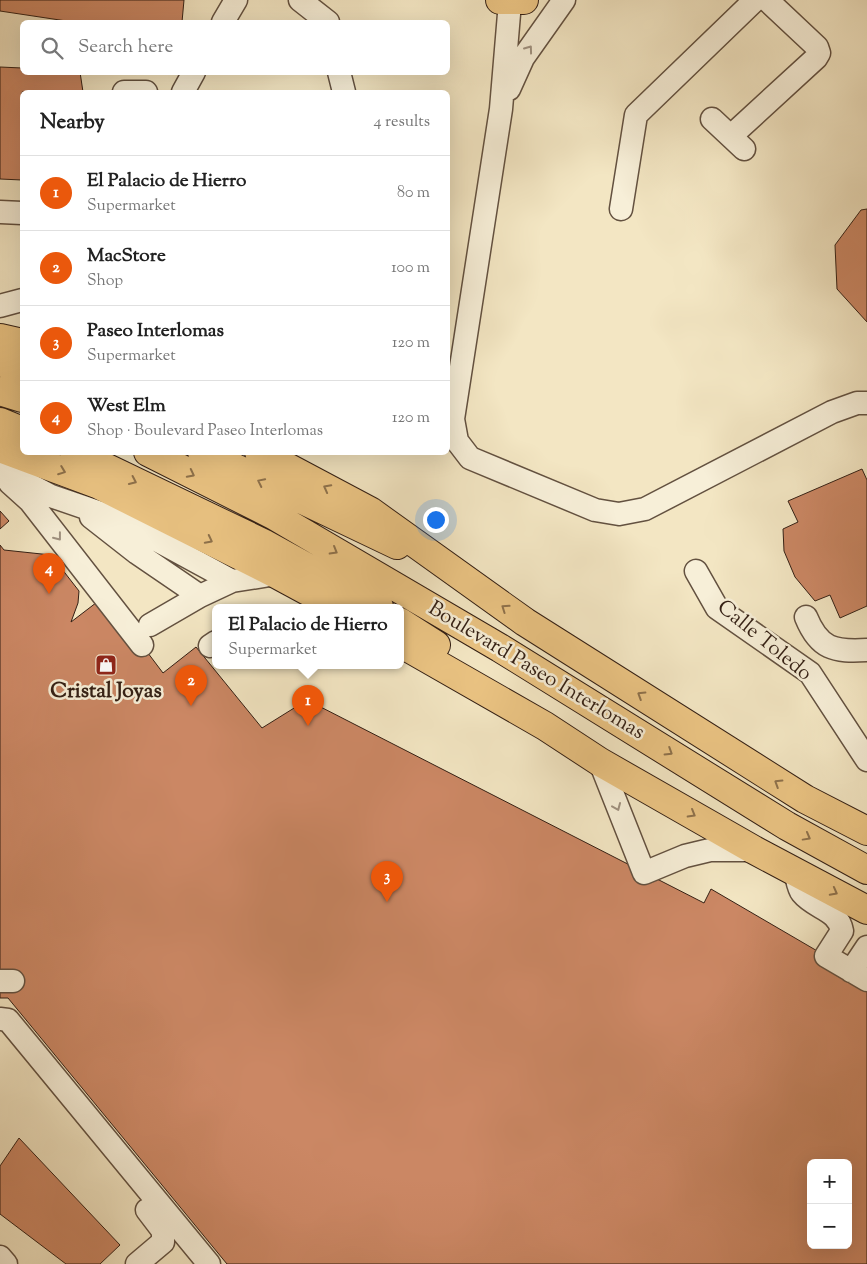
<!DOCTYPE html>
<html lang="en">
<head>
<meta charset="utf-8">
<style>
	body { margin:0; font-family:"Sorts Mill Goudy",serif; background:#f6f6f6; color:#222 }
	.controls { position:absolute; right:15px; bottom:15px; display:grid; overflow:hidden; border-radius:8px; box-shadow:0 5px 20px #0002 }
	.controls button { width:45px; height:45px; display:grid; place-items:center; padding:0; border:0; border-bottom:1px solid #e0e0e0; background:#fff; color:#222; font:25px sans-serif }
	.you { position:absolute; left:435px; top:519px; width:18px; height:18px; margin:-12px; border:4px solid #fff; border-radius:50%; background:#1a73e8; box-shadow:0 0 0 8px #1a73e833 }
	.badge { display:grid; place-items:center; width:32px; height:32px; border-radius:50%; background:#ea580c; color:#fff; font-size:16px; font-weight:700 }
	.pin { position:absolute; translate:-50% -41px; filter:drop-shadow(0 1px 2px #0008) }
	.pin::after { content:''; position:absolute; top:26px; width:18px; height:15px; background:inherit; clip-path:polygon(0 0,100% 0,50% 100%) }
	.popup { position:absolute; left:212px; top:604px; width:192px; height:65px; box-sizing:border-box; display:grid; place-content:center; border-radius:8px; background:#fff; filter:drop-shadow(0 1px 4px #0005); font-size:16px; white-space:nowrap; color:#767676 }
	.popup b { font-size:19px; color:#222 }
	.popup::after { content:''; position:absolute; left:50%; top:100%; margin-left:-10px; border:10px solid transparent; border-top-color:#fff }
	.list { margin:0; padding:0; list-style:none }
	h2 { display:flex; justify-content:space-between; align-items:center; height:65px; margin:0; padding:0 20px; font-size:21px }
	h2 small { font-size:16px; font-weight:400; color:#767676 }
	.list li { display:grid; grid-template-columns:32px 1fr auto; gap:15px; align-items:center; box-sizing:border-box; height:75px; padding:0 20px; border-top:1px solid #e0e0e0 }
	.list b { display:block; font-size:19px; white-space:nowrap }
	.list p { margin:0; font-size:16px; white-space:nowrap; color:#767676 }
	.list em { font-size:16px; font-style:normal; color:#767676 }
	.icon { flex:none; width:28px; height:28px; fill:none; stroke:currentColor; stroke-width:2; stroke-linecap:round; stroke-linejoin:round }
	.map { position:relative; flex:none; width:867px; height:1264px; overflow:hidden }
	.search { position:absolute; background:#fff; box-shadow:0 5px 20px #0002; left:20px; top:20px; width:430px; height:55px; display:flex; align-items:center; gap:12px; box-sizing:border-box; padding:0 18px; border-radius:8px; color:#767676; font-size:19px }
	.panel { position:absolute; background:#fff; box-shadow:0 5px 20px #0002; left:20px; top:90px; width:430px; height:365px; border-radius:8px }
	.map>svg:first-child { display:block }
</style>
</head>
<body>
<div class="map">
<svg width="867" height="1264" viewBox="0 0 867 1264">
	<rect width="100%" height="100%" fill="#f3e6c3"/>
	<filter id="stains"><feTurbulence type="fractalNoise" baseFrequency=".004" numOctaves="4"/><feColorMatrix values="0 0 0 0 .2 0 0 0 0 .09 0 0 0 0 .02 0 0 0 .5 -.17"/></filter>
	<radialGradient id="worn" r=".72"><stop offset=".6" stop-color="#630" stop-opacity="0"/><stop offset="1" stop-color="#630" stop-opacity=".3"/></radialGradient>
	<path fill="#cb8764" stroke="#331f14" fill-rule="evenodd" d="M 0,0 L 184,0 L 182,22 L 73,22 L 0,11 Z
		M 0,67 L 22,68 L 22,72 L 80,72 L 83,92 L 22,92 L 22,180 L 0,179 Z
		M 867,209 L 867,322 L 837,289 L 835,245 L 861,210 Z
		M 862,469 L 867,480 L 867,606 L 840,618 L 830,595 L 815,601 L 795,577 L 784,551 L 783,529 L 798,522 L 788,501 Z
		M 0,511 L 9,521 L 0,529 Z
		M 0,545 L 4,550 L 51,555 L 79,591 L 78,603 L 71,622 L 105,596 L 163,673 L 196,647 L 262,728 L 307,700 L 704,903 L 711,889 L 867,980 L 867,1264 L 227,1264 L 8,998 L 0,998 ZM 811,1163 L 848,1163 L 848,1245 L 811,1245 Z
		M 19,1138 L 120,1245 L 100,1264 L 66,1264 L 0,1214 L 0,1166 Z"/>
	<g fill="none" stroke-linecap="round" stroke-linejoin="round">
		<g stroke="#635140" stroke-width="25">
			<path id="minor" d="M 300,0 L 328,22
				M 510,2 L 501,109 L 453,419 L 457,441 L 470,458 L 595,510 L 619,514 L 645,509 L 832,412 L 857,403 L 867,403
				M 223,22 L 236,0
				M 339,72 L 344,92
				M 509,89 L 523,58 L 564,0
				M 124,92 L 146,92
				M 183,92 L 194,72
				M 712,119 L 744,149
				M 731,136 L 816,58 L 819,53 L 817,47 L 767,0
				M 621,209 L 636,115 L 755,0
				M 0,212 L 22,213
				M 0,306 L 22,300
				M 0,469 L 51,496 L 118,519 L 232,581
				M 10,483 L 30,501 L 142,645
				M 91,517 L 137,553 L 200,596
				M 696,571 L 717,608 L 810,673 L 867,760
				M 806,617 C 819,649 834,652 867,650
				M 150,625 L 200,596 L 232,581 L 276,574
				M 210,646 L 216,642
				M 600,762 L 644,873 L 685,856 L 710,850 L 754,850
				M 795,871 C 797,878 798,888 802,893 C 815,909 838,909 842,931 L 826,956 L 867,980
				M 851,971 L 867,947
				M 0,981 L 13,981
				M 0,1019 L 8,1020 L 209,1264
				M 0,1257 L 6,1264
				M 137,1264 L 163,1242 L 163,1231 L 147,1210"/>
		</g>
		<g stroke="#331f14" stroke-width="30">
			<path id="major" d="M 500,0 L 524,0
				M 0,338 L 22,343
				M 0,362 L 22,369
				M 0,391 L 22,398
				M 0,422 L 22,431
				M 0,448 L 97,484 L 276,574 L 337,607
				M 74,452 L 263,543 L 379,607
				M 148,452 L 273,515 L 500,648 L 787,826 L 867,870
				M 202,452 L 397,545
				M 259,452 L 370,511 L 525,622 L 805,799 L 867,831
				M 400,622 L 436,645
				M 400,643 L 545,726 L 600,762 L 754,850 L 867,910"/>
		</g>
		<use href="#minor" stroke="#f7efd8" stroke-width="22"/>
		<use href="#major" stroke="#eac382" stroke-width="28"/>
	</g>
	<defs><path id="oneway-chevron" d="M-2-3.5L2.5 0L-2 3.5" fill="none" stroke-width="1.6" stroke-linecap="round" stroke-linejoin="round" transform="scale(1.25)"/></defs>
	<g stroke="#9f9180">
		<use href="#oneway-chevron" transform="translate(529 49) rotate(-54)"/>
		<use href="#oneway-chevron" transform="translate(58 537) rotate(52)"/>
		<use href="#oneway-chevron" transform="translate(617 807) rotate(67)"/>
	</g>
	<g stroke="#8e714b">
		<use href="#oneway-chevron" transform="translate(62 471) rotate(21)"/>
		<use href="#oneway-chevron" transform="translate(191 474) rotate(27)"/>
		<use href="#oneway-chevron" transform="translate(133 481) rotate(25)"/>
		<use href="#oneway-chevron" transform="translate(261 482) rotate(-154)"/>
		<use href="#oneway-chevron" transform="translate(327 488) rotate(-152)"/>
		<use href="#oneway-chevron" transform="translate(209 540) rotate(27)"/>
		<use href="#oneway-chevron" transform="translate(334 551) rotate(30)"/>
		<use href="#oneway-chevron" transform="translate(505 608) rotate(-145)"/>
		<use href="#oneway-chevron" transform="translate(641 695) rotate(-148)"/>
		<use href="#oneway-chevron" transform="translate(669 752) rotate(32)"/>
		<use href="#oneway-chevron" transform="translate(778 783) rotate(-148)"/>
		<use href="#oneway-chevron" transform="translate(692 814) rotate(30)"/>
		<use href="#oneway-chevron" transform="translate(807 837) rotate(29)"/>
		<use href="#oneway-chevron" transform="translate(834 892) rotate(28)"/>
	</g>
	<defs>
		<g id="shop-square" transform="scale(1.125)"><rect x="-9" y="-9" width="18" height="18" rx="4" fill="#8f2418" stroke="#f7efd8"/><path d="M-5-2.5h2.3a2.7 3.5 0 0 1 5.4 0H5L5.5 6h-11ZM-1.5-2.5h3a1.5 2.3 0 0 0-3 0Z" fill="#fff"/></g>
	</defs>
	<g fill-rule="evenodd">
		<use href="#shop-square" x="106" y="665"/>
	</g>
	<g text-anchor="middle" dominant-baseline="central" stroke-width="5" stroke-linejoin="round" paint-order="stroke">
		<g font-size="21" fill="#331f14" stroke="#f7efd8">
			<text transform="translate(764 641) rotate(39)">Calle Toledo</text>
			<text transform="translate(536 671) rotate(31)">Boulevard Paseo Interlomas</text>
		</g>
		<g font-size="21" font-weight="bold" fill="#331f14" stroke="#f7efd8">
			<text x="106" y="692">Cristal Joyas</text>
		</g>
	</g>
	<rect width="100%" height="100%" filter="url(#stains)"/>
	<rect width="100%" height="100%" fill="url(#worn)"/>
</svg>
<div class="controls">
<button>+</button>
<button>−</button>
</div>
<div class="you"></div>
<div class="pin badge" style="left:308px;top:726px">1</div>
<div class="popup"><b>El Palacio de Hierro</b>Supermarket</div>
<div class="pin badge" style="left:191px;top:706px">2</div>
<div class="pin badge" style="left:387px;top:902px">3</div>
<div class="pin badge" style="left:49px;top:594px">4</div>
<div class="search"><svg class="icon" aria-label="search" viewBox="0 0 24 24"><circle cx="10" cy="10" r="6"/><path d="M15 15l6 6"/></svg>Search here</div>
<section class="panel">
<h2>Nearby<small>4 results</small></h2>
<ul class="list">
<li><span class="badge">1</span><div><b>El Palacio de Hierro</b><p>Supermarket</p></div><em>80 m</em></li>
<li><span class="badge">2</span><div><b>MacStore</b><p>Shop</p></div><em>100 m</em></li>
<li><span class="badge">3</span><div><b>Paseo Interlomas</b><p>Supermarket</p></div><em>120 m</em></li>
<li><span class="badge">4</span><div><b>West Elm</b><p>Shop · Boulevard Paseo Interlomas</p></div><em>120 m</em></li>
</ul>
</section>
</div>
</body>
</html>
